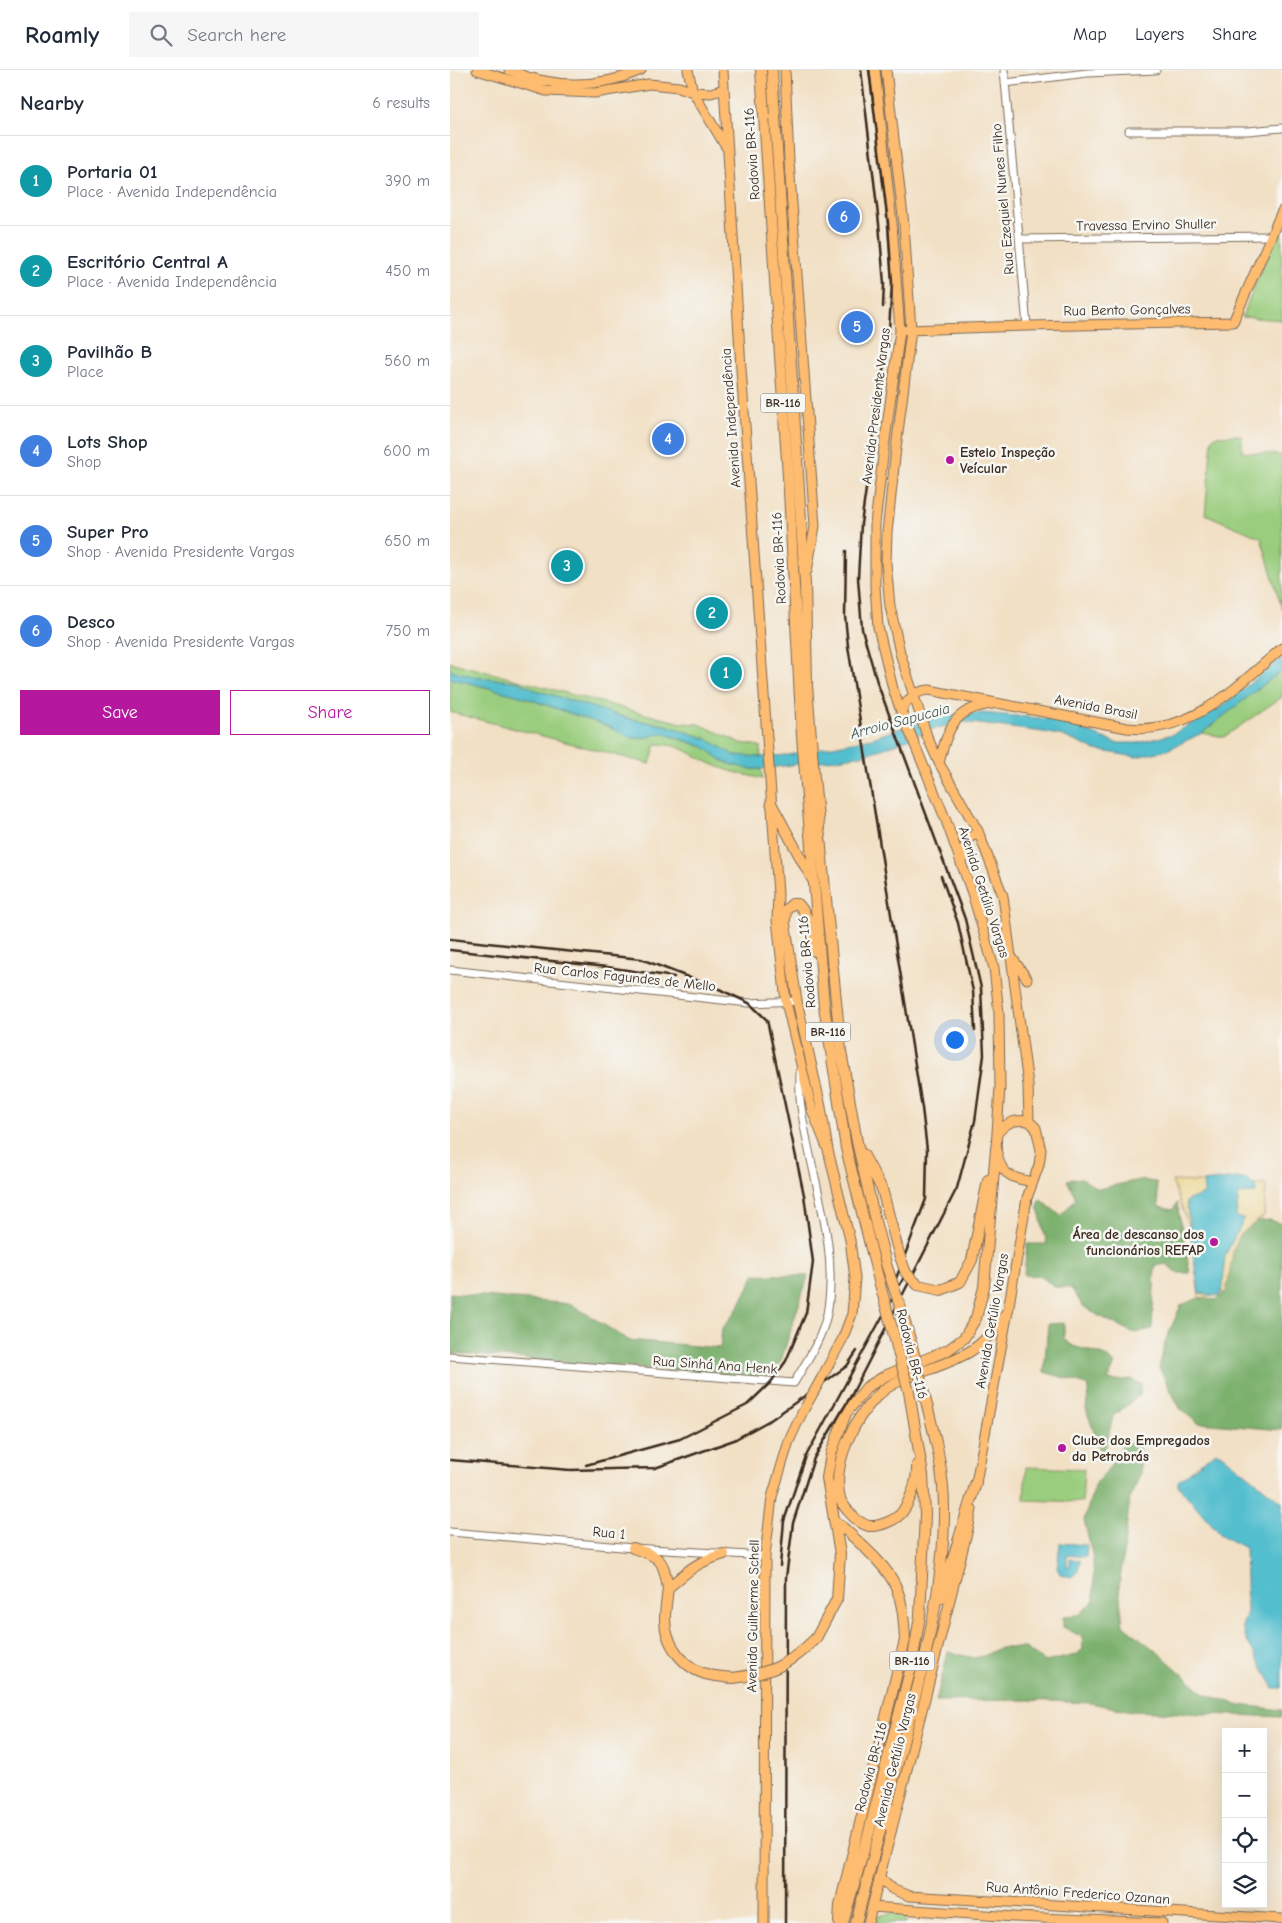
<!DOCTYPE html>
<html lang="en">
<head>
<meta charset="utf-8">
<style>
	body { margin:0; font-family:"Comic Neue",sans-serif; background:#f6f6f7; color:#1f2937 }
	.controls { position:absolute; right:15px; bottom:15px; display:grid; overflow:hidden; border-radius:0px; box-shadow:0 5px 20px #0002 }
	.controls button { width:45px; height:45px; display:grid; place-items:center; padding:0; border:0; border-bottom:1px solid #e0e1e3; background:#fff; color:#1f2937; font:25px sans-serif }
	.you { position:absolute; left:504px; top:969px; width:18px; height:18px; margin:-12px; border:4px solid #fff; border-radius:50%; background:#1a73e8; box-shadow:0 0 0 8px #1a73e833 }
	.badge { display:grid; place-items:center; width:32px; height:32px; border-radius:50%; background:#b5179e; color:#fff; font-size:16px; font-weight:700 }
	.pin { position:absolute; translate:-50% -50%; border:2px solid #fff; box-shadow:0 1px 5px #0006 }
	.list { margin:0; padding:0; list-style:none }
	h2 { display:flex; justify-content:space-between; align-items:center; height:65px; margin:0; padding:0 20px; font-size:21px }
	h2 small { font-size:16px; font-weight:400; color:#747a83 }
	.list li { display:grid; grid-template-columns:32px 1fr auto; gap:15px; align-items:center; box-sizing:border-box; height:90px; padding:0 20px; border-top:1px solid #e0e1e3 }
	.list b { display:block; font-size:19px; white-space:nowrap }
	.list p { margin:0; font-size:16px; white-space:nowrap; color:#747a83 }
	.list em { font-size:16px; font-style:normal; color:#747a83 }
	.actions { display:flex; gap:10px; padding:15px 20px }
	.actions a { flex:1; padding:11px 0; border:1px solid #b5179e; border-radius:0px; text-align:center; font-size:18px; color:#b5179e }
	.actions .main { background:#b5179e; color:#fff }
	.icon { flex:none; width:28px; height:28px; fill:none; stroke:currentColor; stroke-width:2; stroke-linecap:round; stroke-linejoin:round }
	.map { position:relative; flex:none; width:832px; height:1853px; overflow:hidden }
	header { display:flex; align-items:center; gap:30px; box-sizing:border-box; height:70px; padding:0 25px; background:#fff; border-bottom:1px solid #e0e1e3 }
	header strong { font-size:24px }
	nav { display:flex; gap:28px; margin-inline-start:auto; font-size:18px }
	.search { width:350px; height:45px; background:#f6f6f7; display:flex; align-items:center; gap:12px; box-sizing:border-box; padding:0 18px; border-radius:0px; color:#747a83; font-size:19px }
	main { display:flex }
	aside { flex:1; background:#fff }
	.map>svg:first-child { display:block }
</style>
</head>
<body>
<header>
<strong>Roamly</strong>
<div class="search"><svg class="icon" aria-label="search" viewBox="0 0 24 24"><circle cx="10" cy="10" r="6"/><path d="M15 15l6 6"/></svg>Search here</div>
<nav><a>Map</a><a>Layers</a><a>Share</a></nav>
</header>
<main>
<aside>
<h2>Nearby<small>6 results</small></h2>
<ul class="list">
<li><span class="badge" style="background:#0f9aa8">1</span><div><b>Portaria 01</b><p>Place · Avenida Independência</p></div><em>390 m</em></li>
<li><span class="badge" style="background:#0f9aa8">2</span><div><b>Escritório Central A</b><p>Place · Avenida Independência</p></div><em>450 m</em></li>
<li><span class="badge" style="background:#0f9aa8">3</span><div><b>Pavilhão B</b><p>Place</p></div><em>560 m</em></li>
<li><span class="badge" style="background:#3f7fe0">4</span><div><b>Lots Shop</b><p>Shop</p></div><em>600 m</em></li>
<li><span class="badge" style="background:#3f7fe0">5</span><div><b>Super Pro</b><p>Shop · Avenida Presidente Vargas</p></div><em>650 m</em></li>
<li><span class="badge" style="background:#3f7fe0">6</span><div><b>Desco</b><p>Shop · Avenida Presidente Vargas</p></div><em>750 m</em></li>
</ul>
<div class="actions"><a class="main">Save</a><a>Share</a></div>
</aside>
<div class="map">
<svg width="832" height="1853" viewBox="0 0 832 1853">
	<rect width="100%" height="100%" fill="#f6f6f2"/>
	<filter id="ink" filterUnits="userSpaceOnUse"><feTurbulence type="fractalNoise" baseFrequency=".02" numOctaves="2"/><feDisplacementMap in="SourceGraphic" scale="10" xChannelSelector="R" yChannelSelector="G"/><feConvolveMatrix kernelMatrix="1 2 1 2 8 2 1 2 1" color-interpolation-filters="sRGB"/></filter>
	<filter id="wash" filterUnits="userSpaceOnUse"><feTurbulence type="fractalNoise" baseFrequency=".0096" numOctaves="4" result="noise"/><feDisplacementMap in="SourceGraphic" scale="20" xChannelSelector="R" yChannelSelector="G"/><feGaussianBlur stdDeviation="1.12" result="paint"/><feColorMatrix in="noise" values="0 0 0 0 0 0 0 0 0 0 0 0 0 0 0 0 0 1.4 0 .05"/><feComposite in="paint" operator="in"/></filter>
	<g filter="url(#wash)">
		<rect width="100%" height="100%" fill="#f2e0c5"/>
		<path fill="#9acd7e" stroke="#6a7c4e" d="M 832,148 L 832,250 L 792,247 Z
			M 786,365 L 792,366 L 792,382 L 832,385 L 832,539 L 811,468 L 755,444 L 762,370 L 765,366 Z
			M 0,592 L 195,644 L 232,653 L 249,654 L 291,673 L 310,676 L 311,687 L 284,685 L 255,668 L 215,655 L 180,649 L 86,620 L 69,612 L 22,606 L 0,600 Z
			M 832,600 L 832,627 L 774,667 L 752,663 Z
			M 0,608 L 70,626 L 157,656 L 182,668 L 193,668 L 212,663 L 254,677 L 274,692 L 298,699 L 311,699 L 313,709 C 297,705 279,702 264,695 C 240,685 235,675 206,674 L 200,694 L 0,642 Z
			M 576,1397 L 634,1399 L 632,1432 L 574,1430 Z
			M 442,1843 L 456,1844 L 456,1853 L 423,1853 L 424,1847 Z"/>
		<path fill="#7bb06d" stroke="#5b6d46" d="M 631,1108 L 648,1119 L 689,1110 L 706,1112 L 709,1137 L 723,1140 L 727,1133 L 740,1203 L 726,1203 L 717,1194 L 705,1196 L 702,1259 L 684,1263 L 649,1246 L 633,1236 L 621,1218 L 605,1217 L 590,1206 L 574,1205 L 577,1174 L 597,1174 L 588,1137 L 590,1129 L 611,1146 L 626,1128 L 617,1110 Z
			M 820,1150 L 832,1154 L 832,1360 L 748,1353 L 731,1340 L 709,1298 L 715,1272 L 731,1235 L 749,1228 L 765,1230 L 776,1222 C 780,1200 780,1162 804,1152 C 808,1150 815,1151 820,1150 Z
			M 305,1204 L 358,1206 L 331,1291 L 318,1308 L 0,1283 L 0,1223 L 121,1234 L 178,1270 L 270,1278 L 272,1259 L 288,1238 Z
			M 614,1253 L 614,1269 L 623,1276 L 654,1285 L 665,1294 L 658,1310 L 665,1311 L 680,1309 L 691,1314 L 690,1325 L 663,1346 L 653,1388 L 636,1339 L 639,1316 L 622,1310 L 594,1302 L 598,1254 Z
			M 689,1372 L 690,1405 L 680,1428 L 669,1518 L 673,1555 L 711,1585 L 755,1624 L 790,1635 L 832,1640 L 832,1647 L 682,1641 L 640,1633 L 579,1630 L 486,1631 L 498,1582 L 524,1588 L 534,1586 L 549,1578 L 575,1578 L 595,1592 L 626,1585 L 633,1579 L 632,1567 L 613,1557 L 613,1546 L 629,1545 L 644,1531 L 643,1488 L 634,1450 L 646,1412 L 656,1402 L 674,1374 Z"/>
		<path fill="#eeda9e" stroke="#94825e" d="M 722,1111 L 816,1115 L 814,1146 L 790,1164 L 783,1181 L 776,1222 L 749,1228 L 741,1162 Z"/>
		<path fill="#53bece" stroke="#477476" d="M 832,588 L 832,600 L 752,663 L 717,680 L 686,687 L 645,680 L 613,666 L 593,662 L 514,652 L 483,659 L 435,678 L 408,686 L 311,699 L 298,699 L 274,692 L 254,677 L 213,663 L 193,668 L 182,668 L 157,656 L 70,626 L 0,608 L 0,600 L 22,606 L 69,612 L 86,620 L 180,649 L 215,655 L 255,668 L 284,685 L 311,687 L 338,685 L 422,668 L 477,649 L 498,645 L 532,643 L 601,649 L 616,653 L 666,673 L 688,673 L 723,664 L 768,639 Z
			M 787,1108 L 797,1110 L 806,1117 L 806,1123 L 789,1124 L 786,1147 L 794,1149 L 775,1186 L 773,1218 L 769,1226 L 749,1223 L 736,1131 L 754,1124 L 753,1112 Z
			M 766,1382 L 770,1383 L 832,1432 L 832,1618 L 824,1618 L 797,1571 L 792,1557 L 797,1542 L 795,1478 L 772,1466 L 728,1416 L 728,1411 Z
			M 610,1473 L 637,1475 L 636,1487 L 617,1485 L 617,1497 L 620,1497 L 620,1489 L 630,1490 C 629,1499 629,1503 621,1507 L 610,1504 L 607,1498 Z"/>
	</g>
	<g filter="url(#ink)">
		<g fill="none" stroke-linecap="round" stroke-linejoin="round">
			<g stroke="#7b6a58" stroke-width="9">
				<path id="minor" d="M 554,0 L 577,256
					M 555,13 L 637,3 L 706,0
					M 679,61 L 798,61 L 832,58
					M 570,169 L 822,166
					M 0,900 L 299,933 L 347,931
					M 0,1286 L 344,1313 C 356,1292 372,1269 377,1244 C 390,1175 360,1105 351,1037 C 349,1026 350,1014 350,1002
					M 0,1462 L 183,1478 L 315,1486"/>
			</g>
			<g stroke="#7b6a58" stroke-width="11">
				<path id="major" d="M 27,0 L 96,21 L 145,23 L 199,14 L 229,17 L 243,22 L 261,23 L 274,19
					M 59,0 C 100,18 149,19 191,0
					M 238,0 L 243,22 L 276,77
					M 273,0 L 291,298 L 328,824 L 327,850 L 336,932 L 362,1040 L 378,1080
					M 335,0 L 339,92 L 365,456 L 357,501
					M 425,0 L 442,153 L 450,261 L 434,378 L 425,454 L 425,517 L 428,557 L 443,619 L 451,641 L 495,748 L 523,826 L 544,898 L 549,943 L 550,1017 L 546,1078 C 550,1104 558,1107 582,1112
					M 436,0 L 454,155 L 461,260 L 446,378 L 437,463 L 436,493 L 440,536 L 450,583 L 477,666 L 489,693 L 528,761 L 553,826 L 578,1015 L 579,1051 L 586,1058 L 591,1080 L 589,1095 L 577,1128 L 558,1241 L 525,1418
					M 457,260 L 577,256 L 783,252 L 832,141
					M 451,641 C 458,629 465,621 479,620 L 677,658 C 742,665 786,617 832,578
					M 489,693 C 498,659 503,638 543,634
					M 511,794 L 516,771 L 528,761
					M 334,844 L 347,931 L 371,1037 L 378,1080 L 400,1170 L 405,1208 L 402,1244 L 392,1270 L 371,1309
					M 561,886 L 577,909
					M 547,1064 C 556,1052 565,1049 579,1051
					M 429,1807 L 442,1819 L 459,1826 L 832,1849
					M 422,1837 L 564,1847 L 712,1853
					M 314,1853 L 315,1486 L 322,1427 L 339,1371 L 352,1343
					M 418,1853 L 519,1455 L 522,1439"/>
			</g>
			<g stroke="#7b6a58" stroke-width="12">
				<path id="highway" d="M 311,0 L 339,421 L 352,666 L 374,936 L 396,1078 L 429,1211
					M 322,0 L 355,513 L 357,615 L 364,707 L 391,981 L 407,1072 L 426,1155 L 437,1197
					M 321,733 L 362,809
					M 335,849 L 336,840 L 342,834 L 348,834 C 360,846 361,865 365,881
					M 413,1084 L 432,1119 L 449,1184
					M 468,1215 L 491,1220 L 510,1212 L 522,1190 L 538,1110
					M 452,1242 L 462,1276
					M 442,1258 L 449,1285
					M 467,1395 C 468,1410 461,1429 453,1441 C 447,1450 429,1457 419,1456 C 411,1454 403,1447 398,1441 C 395,1437 391,1433 390,1428 C 380,1392 410,1332 443,1314 C 467,1302 495,1296 519,1282 C 536,1272 547,1256 558,1241
					M 384,1449 C 402,1467 437,1494 446,1517 C 453,1534 454,1551 455,1570 L 390,1835 L 389,1852
					M 183,1478 C 211,1488 213,1488 218,1518
					M 274,1484 C 245,1493 240,1499 218,1518 C 217,1528 215,1539 215,1549 C 215,1575 235,1600 260,1605 C 268,1607 276,1607 283,1608
					M 491,1528 L 526,1412
					M 366,1568 L 387,1529 L 390,1484 L 377,1408 L 381,1384 L 396,1343 L 417,1317 L 437,1305 L 498,1280 L 514,1268 L 526,1248 L 534,1217 L 546,1078
					M 438,1735 L 441,1759
					M 393,1853 L 419,1762 L 462,1593 L 470,1546 L 475,1445 L 473,1405 L 459,1322
					M 406,1853 L 473,1596 C 484,1546 494,1495 494,1444 C 495,1401 483,1358 472,1316"/>
			</g>
			<use href="#minor" stroke="#fff" stroke-width="7"/>
			<use href="#major" stroke="#febc70" stroke-width="9"/>
			<use href="#highway" stroke="#febc70" stroke-width="10"/>
			<path stroke="#3b2a1e" stroke-width="2.5" d="M 411,0 L 429,154 L 434,214 L 433,237
				M 396,481 L 395,546 L 398,576 L 472,1038 L 477,1080 L 476,1129 L 444,1214
				M 491,806 L 508,853 L 523,921 L 525,961
				M 0,869 L 191,889 L 269,919 L 299,933 L 317,950 L 354,1125 L 363,1192 L 356,1243 L 336,1291 L 321,1312 L 297,1335 L 230,1369 L 136,1395
				M 0,880 L 157,897 L 224,907
				M 0,1390 L 120,1400 L 205,1398 L 284,1370 L 322,1349 L 397,1296 L 407,1281
				M 330,1496 L 334,1451 L 356,1386 L 454,1207
				M 335,1853 L 336,1508 L 343,1453 L 364,1388 L 402,1324 L 507,1118 L 525,1051 L 534,985 L 531,918 L 515,849 L 427,612 L 412,559 L 408,508 L 411,454 L 439,259 L 442,214 L 438,153 L 419,0"/>
			<g stroke="#7b6a58" stroke-width="11" stroke-linecap="butt">
				<path id="major-bridge" d="M 352,1343 L 371,1309"/>
			</g>
			<g stroke="#7b6a58" stroke-width="12" stroke-linecap="butt">
				<path id="highway-bridge" d="M 449,1184 L 456,1203 L 468,1215
					M 437,1197 L 452,1242
					M 429,1211 L 442,1258
					M 462,1276 L 472,1316
					M 449,1285 L 459,1322
					M 283,1608 C 323,1603 338,1595 366,1568"/>
			</g>
			<use href="#major-bridge" stroke="#febc70" stroke-width="9"/>
			<use href="#highway-bridge" stroke="#febc70" stroke-width="10"/>
		</g>
	</g>
	<g fill="#b5179e" stroke="#f6f6f2" stroke-width="2">
		<circle cx="500" cy="390" r="5"/>
		<circle cx="764" cy="1172" r="5"/>
		<circle cx="612" cy="1378" r="5"/>
	</g>
	<g text-anchor="middle" dominant-baseline="central" stroke-width="5" stroke-linejoin="round" paint-order="stroke">
		<g fill="#f6f6f2" stroke="#73675e" stroke-width="1">
			<rect x="310.5" y="323.5" width="45" height="19" rx="4"/>
			<rect x="355.5" y="952.5" width="45" height="19" rx="4"/>
			<rect x="439.5" y="1581.5" width="45" height="19" rx="4"/>
		</g>
		<g font-size="12" font-weight="bold" fill="#3b2a1e">
			<text x="333" y="333">BR-116</text>
			<text x="378" y="962">BR-116</text>
			<text x="462" y="1591">BR-116</text>
		</g>
		<g font-size="14" fill="#3b2a1e" stroke="#f6f6f2">
			<text transform="translate(302 84) rotate(-94)">Rodovia BR-116</text>
			<text transform="translate(553 129) rotate(-95)">Rua Ezequiel Nunes Filho</text>
			<text transform="translate(696 155) rotate(-1)">Travessa Ervino Shuller</text>
			<text transform="translate(677 240) rotate(-1)">Rua Bento Gonçalves</text>
			<text transform="translate(426 336) rotate(-83)">Avenida Presidente Vargas</text>
			<text transform="translate(281 348) rotate(-94)">Avenida Independência</text>
			<text transform="translate(329 488) rotate(-93)">Rodovia BR-116</text>
			<text transform="translate(646 637) rotate(11)">Avenida Brasil</text>
			<text transform="translate(534 822) rotate(72)">Avenida Getúlio Vargas</text>
			<text transform="translate(357 892) rotate(-95)">Rodovia BR-116</text>
			<text transform="translate(175 907) rotate(6)">Rua Carlos Fagundes de Mello</text>
			<text transform="translate(542 1251) rotate(-80)">Avenida Getúlio Vargas</text>
			<text transform="translate(462 1284) rotate(76)">Rodovia BR-116</text>
			<text transform="translate(265 1295) rotate(4)">Rua Sinhá Ana Henk</text>
			<text transform="translate(159 1463) rotate(5)">Rua 1</text>
			<text transform="translate(303 1546) rotate(-89)">Avenida Guilherme Schell</text>
			<text transform="translate(445 1690) rotate(-76)">Avenida Getúlio Vargas</text>
			<text transform="translate(421 1697) rotate(-75)">Rodovia BR-116</text>
			<text transform="translate(628 1823) rotate(4)">Rua Antônio Frederico Ozanan</text>
		</g>
		<g font-size="14" font-weight="bold" fill="#3b2a1e" stroke="#f6f6f2" text-anchor="start">
			<text x="510" y="382">Esteio Inspeção<tspan x="510" dy="16">Veícular</tspan></text>
			<text x="754" y="1164" text-anchor="end">Área de descanso dos<tspan x="754" dy="16">funcionários REFAP</tspan></text>
			<text x="622" y="1370">Clube dos Empregados<tspan x="622" dy="16">da Petrobrás</tspan></text>
		</g>
		<g font-size="15" font-style="italic" fill="#425653" stroke="#f6f6f2">
			<text transform="translate(450 651) rotate(-15)">Arroio Sapucaia</text>
		</g>
	</g>
</svg>
<div class="controls">
<button>+</button>
<button>−</button>
<button><svg class="icon" aria-label="locate" viewBox="0 0 24 24"><circle cx="12" cy="12" r="6"/><path d="M12 2v4M12 18v4M2 12h4M18 12h4"/></svg></button>
<button><svg class="icon" aria-label="layers" viewBox="0 0 24 24"><path d="M12 4l9 5-9 5-9-5zM3 14l9 5 9-5"/></svg></button>
</div>
<div class="you"></div>
<div class="pin badge" style="left:276px;top:603px;background:#0f9aa8">1</div>
<div class="pin badge" style="left:262px;top:543px;background:#0f9aa8">2</div>
<div class="pin badge" style="left:117px;top:496px;background:#0f9aa8">3</div>
<div class="pin badge" style="left:218px;top:369px;background:#3f7fe0">4</div>
<div class="pin badge" style="left:407px;top:257px;background:#3f7fe0">5</div>
<div class="pin badge" style="left:394px;top:147px;background:#3f7fe0">6</div>
</div>
</main>
</body>
</html>
